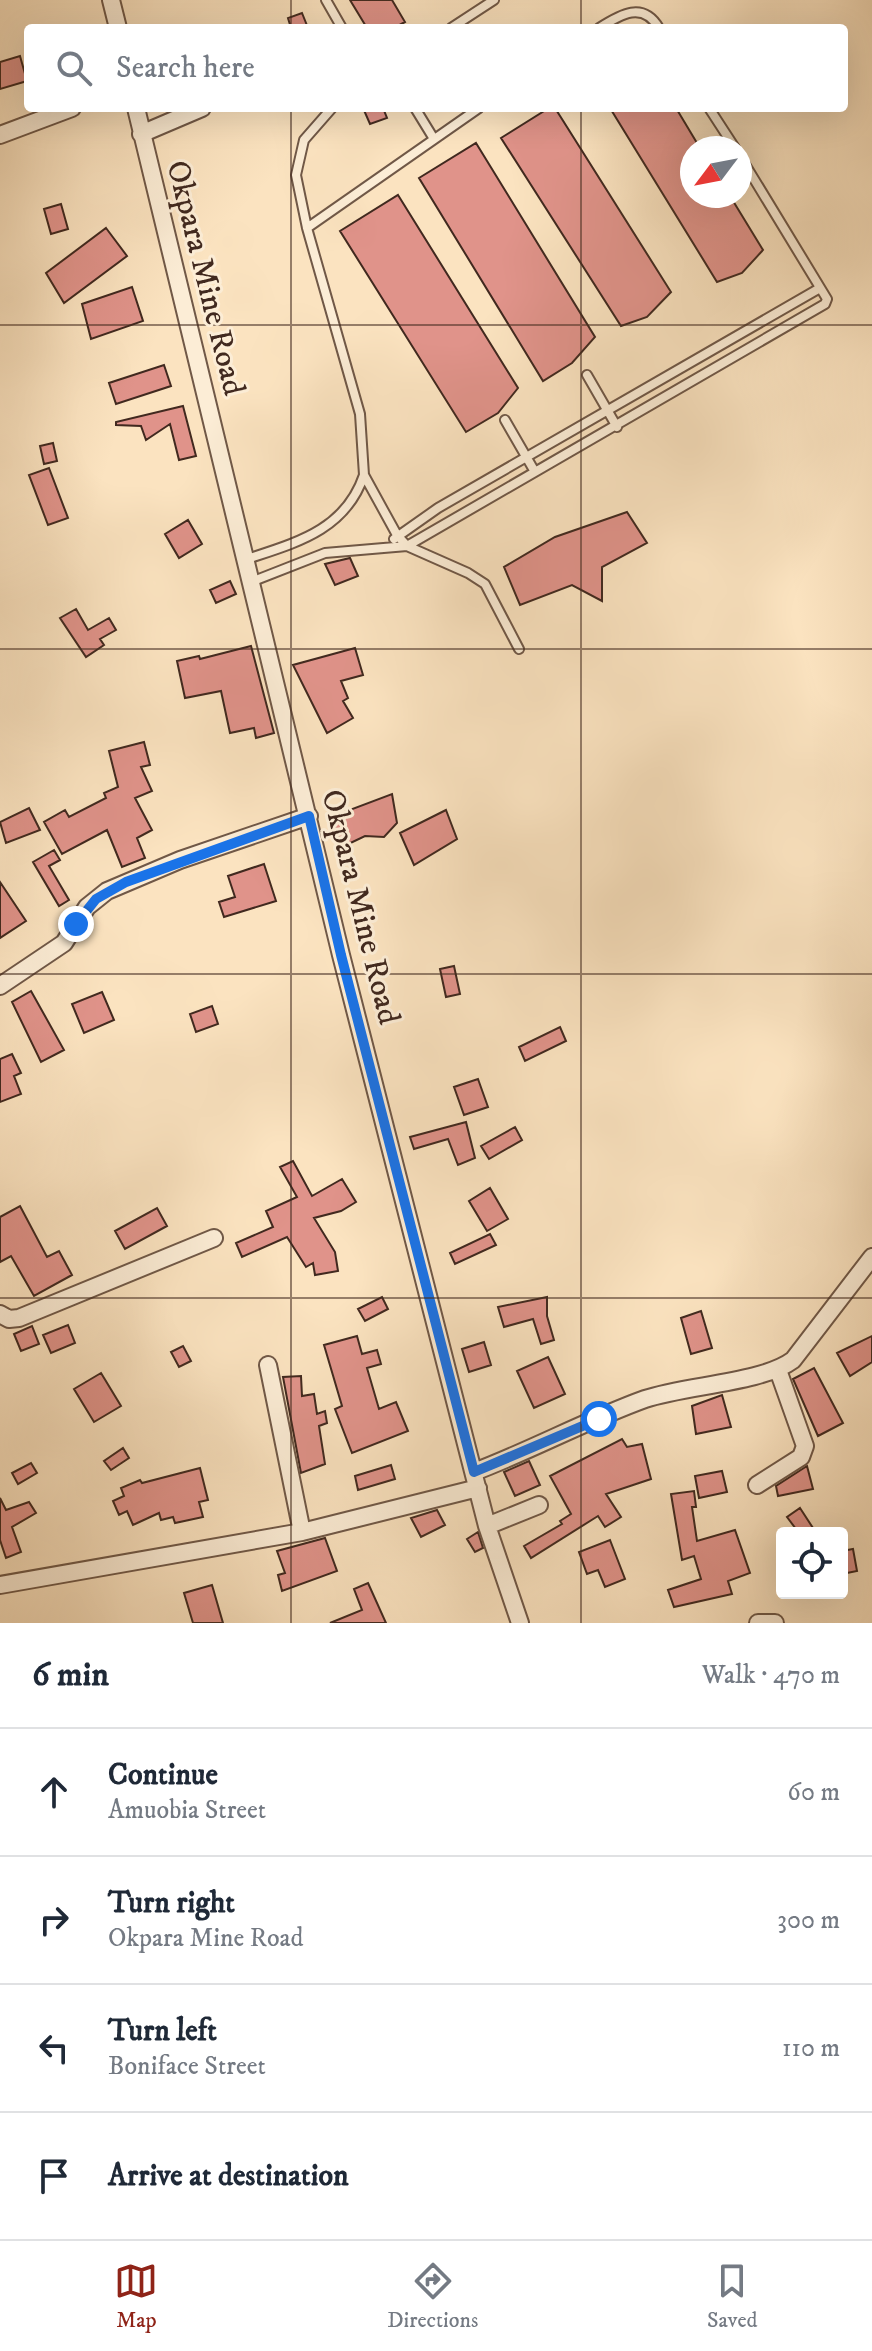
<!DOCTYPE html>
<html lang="en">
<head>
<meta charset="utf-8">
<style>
	body { margin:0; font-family:"IM FELL DW Pica",serif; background:#f6f6f7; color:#1f2937 }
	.controls { position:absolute; right:24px; bottom:24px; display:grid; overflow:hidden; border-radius:8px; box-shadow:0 8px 32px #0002 }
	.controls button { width:72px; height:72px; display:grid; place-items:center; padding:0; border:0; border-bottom:2px solid #e0e1e3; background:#fff; color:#1f2937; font:40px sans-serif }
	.compass { position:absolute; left:680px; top:136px; width:72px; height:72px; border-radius:50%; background:#fff; box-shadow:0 8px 32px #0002; rotate:238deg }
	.stop { position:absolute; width:24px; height:24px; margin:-18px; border:6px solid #1a73e8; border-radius:50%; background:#fff }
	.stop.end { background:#1a73e8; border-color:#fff; box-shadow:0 2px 8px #0008 }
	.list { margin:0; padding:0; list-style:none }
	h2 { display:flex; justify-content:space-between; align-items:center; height:104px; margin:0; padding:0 32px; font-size:34px }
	h2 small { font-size:26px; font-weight:400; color:#747a83 }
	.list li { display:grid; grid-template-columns:52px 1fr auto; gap:24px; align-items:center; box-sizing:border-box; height:128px; padding:0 32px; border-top:2px solid #e0e1e3 }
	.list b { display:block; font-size:30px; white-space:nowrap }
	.list p { margin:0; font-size:26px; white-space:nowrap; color:#747a83 }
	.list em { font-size:26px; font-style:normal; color:#747a83 }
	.icon { flex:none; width:44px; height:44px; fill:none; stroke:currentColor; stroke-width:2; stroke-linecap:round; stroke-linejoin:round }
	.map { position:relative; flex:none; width:872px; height:1623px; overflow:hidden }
	.search { position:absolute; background:#fff; box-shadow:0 8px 32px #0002; left:24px; right:24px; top:24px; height:88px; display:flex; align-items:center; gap:20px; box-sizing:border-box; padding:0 28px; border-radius:8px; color:#747a83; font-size:30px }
	.sheet { height:616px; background:#fff }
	nav { display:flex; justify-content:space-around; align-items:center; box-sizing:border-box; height:112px; border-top:2px solid #e0e1e3; background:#fff; font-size:22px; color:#747a83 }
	nav a { display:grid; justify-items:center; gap:4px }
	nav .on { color:#8f2418 }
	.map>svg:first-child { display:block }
</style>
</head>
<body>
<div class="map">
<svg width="872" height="1623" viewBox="0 0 872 1623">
	<rect width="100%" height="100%" fill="#fbe3c0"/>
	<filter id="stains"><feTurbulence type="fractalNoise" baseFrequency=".0025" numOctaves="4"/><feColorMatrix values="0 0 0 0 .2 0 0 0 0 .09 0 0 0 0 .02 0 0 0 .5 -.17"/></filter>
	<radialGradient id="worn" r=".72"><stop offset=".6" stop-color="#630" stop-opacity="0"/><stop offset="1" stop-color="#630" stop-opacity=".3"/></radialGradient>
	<path fill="#e0938a" stroke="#41291f" stroke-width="2" d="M 350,0 L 392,0 L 405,22 L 394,28 L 367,28 Z
		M 302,13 L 308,28 L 291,28 L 288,18 Z
		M 20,56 L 27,81 L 0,89 L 0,62 Z
		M 363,108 L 383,108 L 387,118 L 370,124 Z
		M 549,108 L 555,108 L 671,292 L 647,317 L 621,326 L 501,138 Z
		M 610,108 L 676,108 L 700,148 L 692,148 L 692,196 L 730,196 L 763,250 L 742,273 L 717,282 Z
		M 476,143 L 595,337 L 572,363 L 543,381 L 419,178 Z
		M 398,195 L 518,388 L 498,413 L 466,432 L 340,231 Z
		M 61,204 L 68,229 L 51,234 L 44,209 Z
		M 106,228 L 127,256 L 64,303 L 46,273 Z
		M 132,287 L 143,321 L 91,339 L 82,304 Z
		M 164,365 L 171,386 L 116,404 L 109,383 Z
		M 183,406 L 196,456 L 179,460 L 170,424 L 146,440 L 141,426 L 116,425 L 116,422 Z
		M 53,443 L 57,461 L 44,464 L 40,446 Z
		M 49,468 L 68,518 L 48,525 L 29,475 Z
		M 627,512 L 647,543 L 602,567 L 602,601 L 572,585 L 520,605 L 504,567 L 555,537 Z
		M 188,520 L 202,544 L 179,558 L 165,534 Z
		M 350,558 L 358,576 L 335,585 L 325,564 Z
		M 230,581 L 236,594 L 216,603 L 210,590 Z
		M 76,609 L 88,630 L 109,618 L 116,630 L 100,639 L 104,645 L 86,657 L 60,618 Z
		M 251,646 L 274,733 L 256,738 L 254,728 L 230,733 L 221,691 L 185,698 L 177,661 L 199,656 L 200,659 Z
		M 355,648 L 363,675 L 341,681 L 348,698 L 343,701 L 353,718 L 327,733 L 293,665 Z
		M 144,742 L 150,765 L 141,767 L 152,791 L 135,798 L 152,830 L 137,838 L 145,858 L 122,867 L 107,830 L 62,854 L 44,822 L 65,810 L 69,817 L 106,798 L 104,793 L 118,787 L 109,751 Z
		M 392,794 L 397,823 L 384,837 L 365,836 L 342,847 L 331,817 Z
		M 29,808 L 40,830 L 6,843 L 0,822 Z
		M 446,810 L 457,839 L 414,865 L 400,833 Z
		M 54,850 L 60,860 L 49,866 L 69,900 L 59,906 L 33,862 Z
		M 264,864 L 276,901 L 224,917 L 219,902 L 235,897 L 228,876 Z
		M 0,882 L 26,921 L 0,938 Z
		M 454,966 L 460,994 L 446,997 L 440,969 Z
		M 31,991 L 64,1050 L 41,1062 L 12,1002 Z
		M 102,992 L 114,1020 L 84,1033 L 72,1004 Z
		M 212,1006 L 218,1024 L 196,1032 L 190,1014 Z
		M 560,1027 L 566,1041 L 525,1061 L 519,1047 Z
		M 12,1054 L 21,1073 L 14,1076 L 21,1094 L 0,1102 L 0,1059 Z
		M 478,1079 L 488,1107 L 464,1115 L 454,1087 Z
		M 466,1122 L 475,1158 L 458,1165 L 448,1139 L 414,1149 L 410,1137 Z
		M 515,1127 L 522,1140 L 489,1159 L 481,1146 Z
		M 293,1161 L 312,1196 L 342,1179 L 356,1202 L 341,1211 L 314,1218 L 335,1252 L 338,1271 L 315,1275 L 313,1263 L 306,1267 L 287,1237 L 242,1257 L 236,1243 L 273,1227 L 266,1211 L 297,1197 L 280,1167 Z
		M 490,1188 L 508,1219 L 487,1231 L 469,1201 Z
		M 20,1206 L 47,1257 L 59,1251 L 72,1275 L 34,1296 L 11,1256 L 0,1262 L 0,1217 Z
		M 157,1208 L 167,1226 L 125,1249 L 115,1231 Z
		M 490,1234 L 496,1245 L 455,1264 L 450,1253 Z
		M 382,1297 L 388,1309 L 365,1321 L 358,1309 Z
		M 547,1297 L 547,1316 L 554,1340 L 541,1344 L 533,1319 L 504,1327 L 498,1307 Z
		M 701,1311 L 712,1348 L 691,1354 L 681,1318 Z
		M 68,1325 L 75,1343 L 51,1353 L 43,1335 Z
		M 32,1326 L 39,1344 L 21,1351 L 14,1334 Z
		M 357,1336 L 362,1354 L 377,1350 L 381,1364 L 367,1368 L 379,1409 L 396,1402 L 408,1431 L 352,1453 L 335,1409 L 342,1406 L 324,1345 Z
		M 872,1336 L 872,1362 L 850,1376 L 837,1353 Z
		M 484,1342 L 491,1365 L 469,1372 L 462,1349 Z
		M 183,1346 L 191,1361 L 179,1367 L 171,1352 Z
		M 548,1357 L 565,1394 L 534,1408 L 517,1371 Z
		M 814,1368 L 843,1423 L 818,1436 L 793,1379 Z
		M 101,1373 L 121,1406 L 94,1422 L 74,1389 Z
		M 301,1376 L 302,1396 L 314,1394 L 317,1414 L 325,1411 L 327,1423 L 319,1426 L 325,1464 L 301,1473 L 283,1377 Z
		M 722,1395 L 731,1427 L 696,1434 L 692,1406 Z
		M 622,1439 L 627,1447 L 642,1444 L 651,1479 L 606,1494 L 621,1517 L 605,1527 L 598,1516 L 531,1558 L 524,1546 L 562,1524 L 560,1521 L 571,1514 L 550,1476 Z
		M 123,1448 L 129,1458 L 111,1470 L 104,1461 Z
		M 529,1461 L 540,1485 L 515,1496 L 504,1472 Z
		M 31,1463 L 37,1473 L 18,1484 L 12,1473 Z
		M 391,1465 L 395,1479 L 358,1490 L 355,1476 Z
		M 807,1466 L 813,1489 L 778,1496 L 776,1486 Z
		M 200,1468 L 208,1500 L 199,1502 L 203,1517 L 175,1523 L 173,1517 L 161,1520 L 159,1513 L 133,1525 L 127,1511 L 119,1515 L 113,1501 L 124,1496 L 121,1488 L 140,1480 L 142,1483 Z
		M 722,1471 L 727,1492 L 699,1498 L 695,1476 Z
		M 694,1491 L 696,1507 L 692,1507 L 697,1541 L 735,1530 L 750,1573 L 728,1581 L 732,1594 L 674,1607 L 668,1590 L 701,1579 L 694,1556 L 682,1560 L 671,1494 Z
		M 0,1498 L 6,1510 L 29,1502 L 36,1513 L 12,1527 L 21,1552 L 6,1558 L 0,1540 Z
		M 800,1508 L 813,1528 L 806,1533 L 799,1533 L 787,1517 Z
		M 437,1510 L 445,1525 L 421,1537 L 411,1518 Z
		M 478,1532 L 483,1548 L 475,1552 L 467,1539 Z
		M 325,1538 L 337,1571 L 282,1591 L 278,1575 L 285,1573 L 277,1551 Z
		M 610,1540 L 625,1579 L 605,1587 L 598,1570 L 587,1574 L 579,1552 Z
		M 853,1549 L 857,1571 L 842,1574 L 842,1551 Z
		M 368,1583 L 386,1623 L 330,1623 L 362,1610 L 354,1589 Z
		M 212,1585 L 223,1623 L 193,1623 L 184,1593 Z"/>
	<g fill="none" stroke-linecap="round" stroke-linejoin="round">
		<g stroke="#705847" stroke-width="12">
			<path id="service" d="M 326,0 L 342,28
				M 451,28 L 494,0
				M 599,28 C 621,14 643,1 659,28
				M 332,108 L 304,140 L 296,175 L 307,228 L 360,414 L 364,475 L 397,535 L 407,546 L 468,573 L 485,584 L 519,649
				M 415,108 L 434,139
				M 709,108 L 735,148
				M 307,228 L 479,108
				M 587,375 L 617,427
				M 505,420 L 535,472
				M 394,539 L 438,508 L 820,288
				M 244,560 C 295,543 345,531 364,475
				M 251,582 L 325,553 L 407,546 L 825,304 L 827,299 L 740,156"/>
		</g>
		<g stroke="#705847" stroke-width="20">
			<path id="minor" d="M 111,0 L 118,28
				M 136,108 L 341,955 L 487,1526 L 520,1623
				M 141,134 L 202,108
				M 0,135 L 72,108
				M 0,986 L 64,943 L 87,907 L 107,891 L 180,860 L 309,816
				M 0,1314 L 9,1319 L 19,1318 L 214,1238
				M 268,1365 L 302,1532
				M 474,1472 C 532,1450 587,1420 645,1399 C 686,1385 762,1383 793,1360 L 872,1257
				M 757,1485 L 801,1457 L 805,1446 L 778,1370
				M 487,1526 L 539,1505
				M 0,1585 L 302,1532 L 478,1488
				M 758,1623 L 775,1623"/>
		</g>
		<use href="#service" stroke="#fcedd6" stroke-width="8"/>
		<use href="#minor" stroke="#fcedd6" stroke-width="16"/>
	</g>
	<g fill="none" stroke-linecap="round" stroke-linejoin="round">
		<path stroke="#1a73e8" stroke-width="10" d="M 76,924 L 96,899 L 126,882 L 309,816 L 341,955 L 474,1472 L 599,1419"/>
	</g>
	<path fill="none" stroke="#41291f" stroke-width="2" stroke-opacity="0.55" d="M 291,0 L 291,28M 581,0 L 581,28M 291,108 L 291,1623M 581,108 L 581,1623M 0,325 L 872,325M 0,649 L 872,649M 0,974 L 872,974M 0,1298 L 872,1298"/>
	<g text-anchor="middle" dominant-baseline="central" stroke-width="6" stroke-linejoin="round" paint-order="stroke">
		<g font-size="32" fill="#41291f" stroke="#fcedd6">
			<text transform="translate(205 278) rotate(76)">Okpara Mine Road</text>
			<text transform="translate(360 907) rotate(76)">Okpara Mine Road</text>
		</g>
	</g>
	<rect width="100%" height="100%" filter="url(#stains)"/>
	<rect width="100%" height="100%" fill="url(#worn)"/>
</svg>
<div class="controls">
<button><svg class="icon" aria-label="locate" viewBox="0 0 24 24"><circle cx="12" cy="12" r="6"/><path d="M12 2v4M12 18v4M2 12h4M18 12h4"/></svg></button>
</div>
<svg class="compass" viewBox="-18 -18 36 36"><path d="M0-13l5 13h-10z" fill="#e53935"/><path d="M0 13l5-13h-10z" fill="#747a83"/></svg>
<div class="stop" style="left:599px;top:1419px"></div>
<div class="stop end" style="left:76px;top:924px"></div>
<div class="search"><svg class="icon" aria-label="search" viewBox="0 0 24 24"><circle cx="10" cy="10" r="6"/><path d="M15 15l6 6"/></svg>Search here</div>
</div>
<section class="sheet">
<h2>6 min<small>Walk · 470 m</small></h2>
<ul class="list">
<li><svg class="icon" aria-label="ahead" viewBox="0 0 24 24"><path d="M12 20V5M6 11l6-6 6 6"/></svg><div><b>Continue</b><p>Amuobia Street</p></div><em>60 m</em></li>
<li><svg class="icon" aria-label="right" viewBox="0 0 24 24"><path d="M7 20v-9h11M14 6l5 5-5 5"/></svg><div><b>Turn right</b><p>Okpara Mine Road</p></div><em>300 m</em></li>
<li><svg class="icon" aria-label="left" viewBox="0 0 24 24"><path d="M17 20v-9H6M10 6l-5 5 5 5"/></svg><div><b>Turn left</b><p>Boniface Street</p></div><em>110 m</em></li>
<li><svg class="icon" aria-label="arrive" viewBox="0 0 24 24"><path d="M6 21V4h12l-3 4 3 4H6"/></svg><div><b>Arrive at destination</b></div></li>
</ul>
</section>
<nav>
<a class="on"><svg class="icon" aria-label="map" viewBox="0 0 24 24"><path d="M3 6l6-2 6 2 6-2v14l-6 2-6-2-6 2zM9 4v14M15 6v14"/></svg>Map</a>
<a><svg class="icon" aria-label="directions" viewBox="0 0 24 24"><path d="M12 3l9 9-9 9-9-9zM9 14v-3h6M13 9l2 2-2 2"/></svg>Directions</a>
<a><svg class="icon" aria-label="saved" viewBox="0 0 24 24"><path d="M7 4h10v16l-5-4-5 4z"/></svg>Saved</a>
</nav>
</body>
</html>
